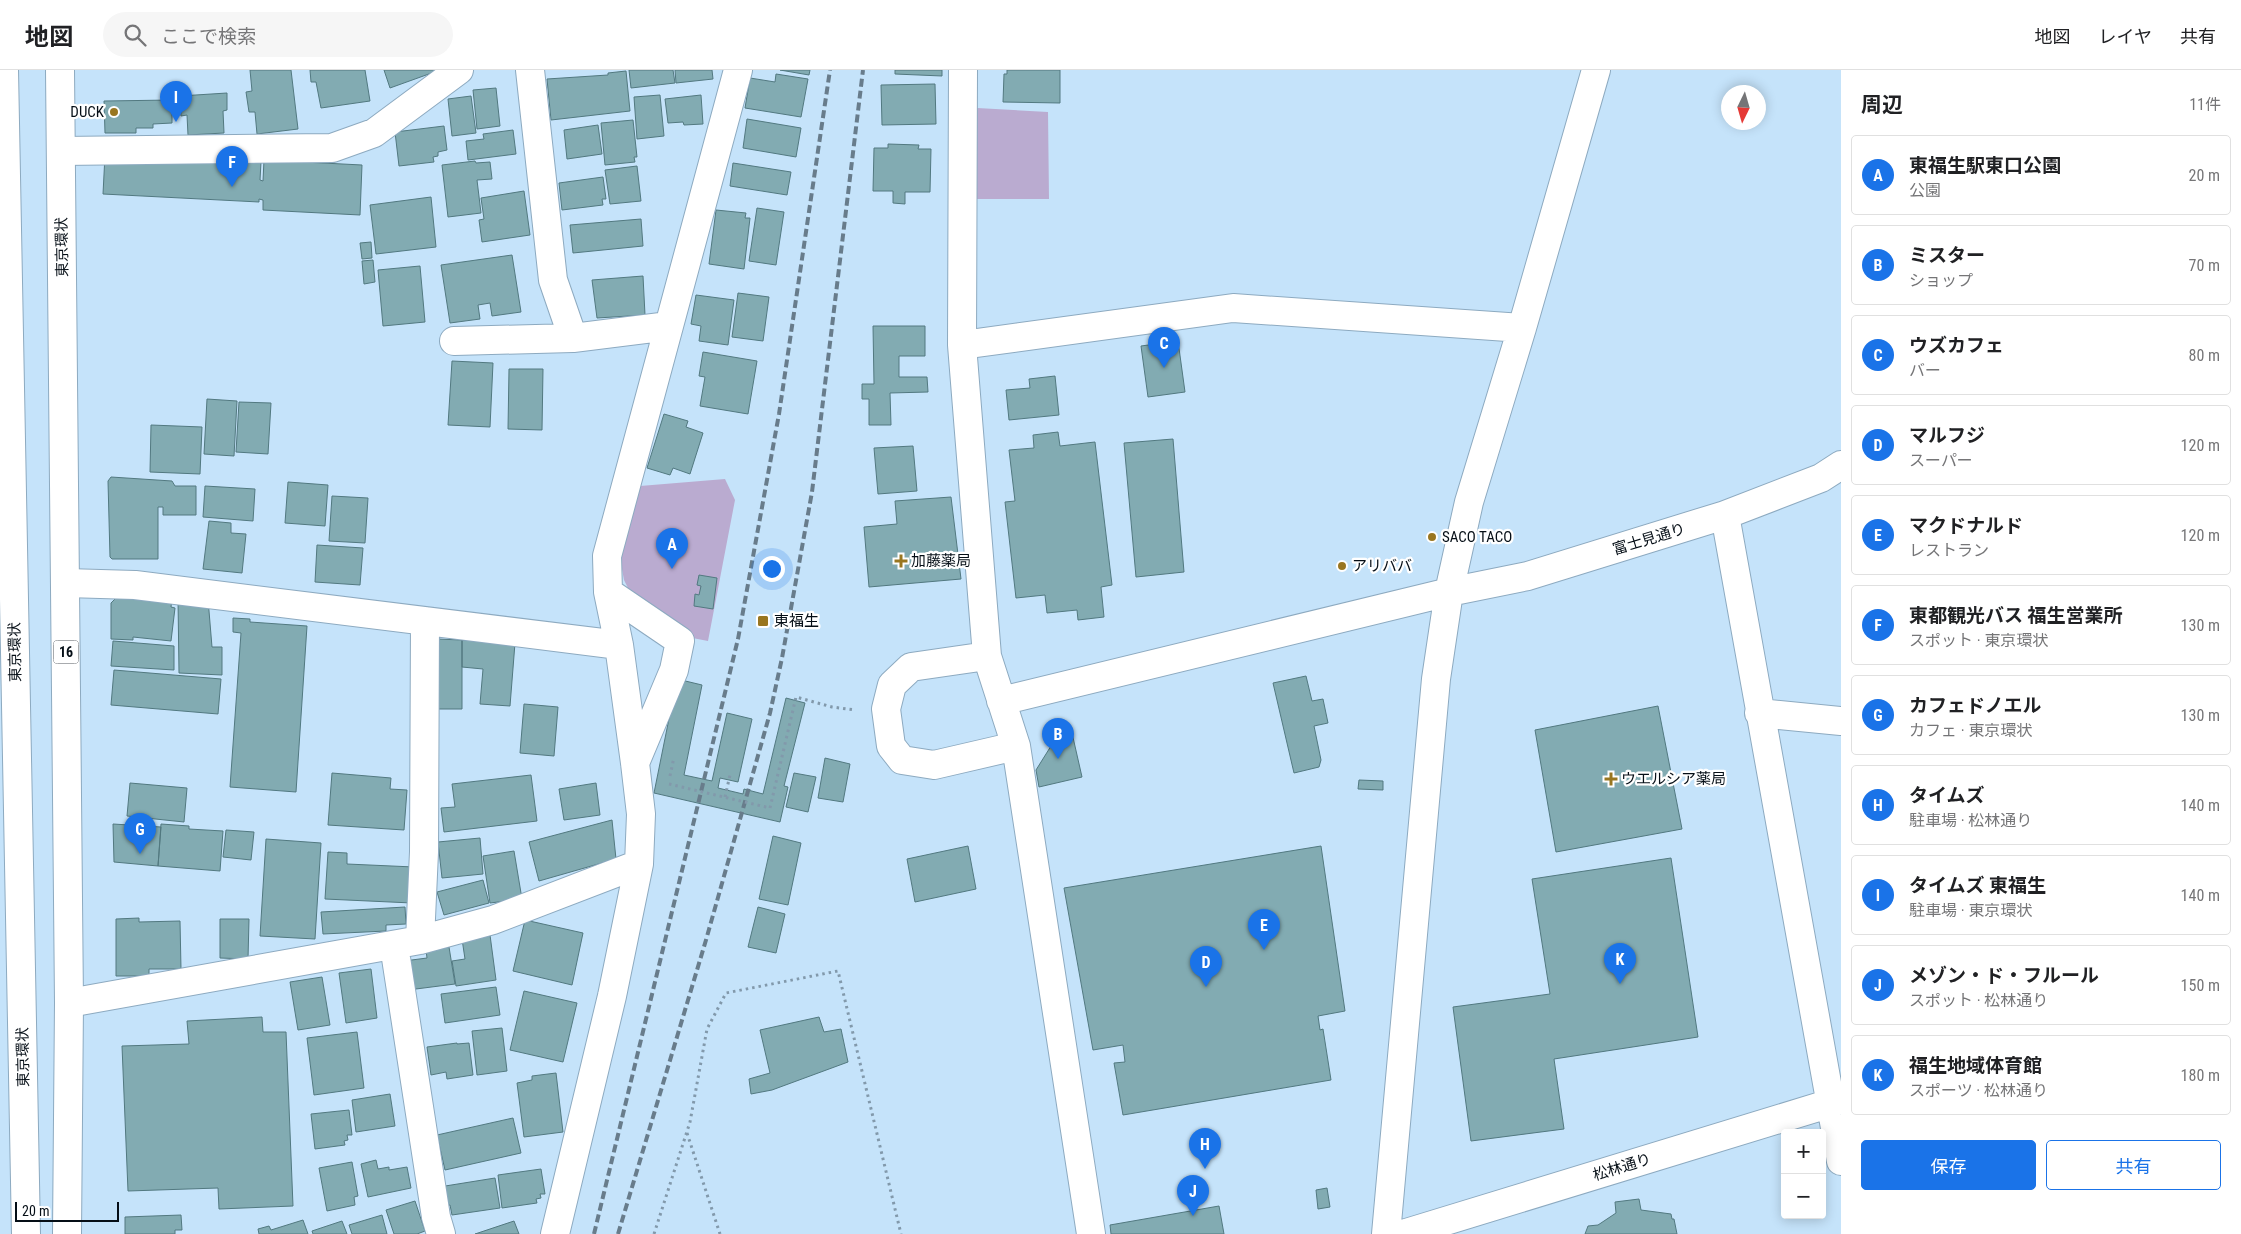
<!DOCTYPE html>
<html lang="ja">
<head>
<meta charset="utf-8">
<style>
	body { margin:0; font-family:"Roboto Condensed","Noto Sans JP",sans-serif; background:#f6f6f6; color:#202124 }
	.controls { position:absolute; right:15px; bottom:15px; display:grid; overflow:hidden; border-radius:5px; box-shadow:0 2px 12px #0003 }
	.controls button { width:45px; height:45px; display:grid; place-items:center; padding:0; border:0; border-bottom:1px solid #e0e0e0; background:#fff; color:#202124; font:25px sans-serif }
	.compass { position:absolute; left:1721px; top:15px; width:45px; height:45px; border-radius:50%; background:#fff; box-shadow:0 2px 12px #0003; rotate:185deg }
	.scale { position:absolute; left:15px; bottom:12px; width:104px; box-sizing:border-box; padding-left:5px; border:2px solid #050e16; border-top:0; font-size:14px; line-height:18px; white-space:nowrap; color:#050e16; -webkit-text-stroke:4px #fff; paint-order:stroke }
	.you { position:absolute; left:771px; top:498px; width:18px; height:18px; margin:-12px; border:4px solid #fff; border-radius:50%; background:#1a73e8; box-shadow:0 0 0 8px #1a73e833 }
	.badge { display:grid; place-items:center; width:32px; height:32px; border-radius:50%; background:#1a73e8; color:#fff; font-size:16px; font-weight:700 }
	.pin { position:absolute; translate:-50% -41px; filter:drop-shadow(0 1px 2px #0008) }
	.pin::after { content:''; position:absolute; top:26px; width:18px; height:15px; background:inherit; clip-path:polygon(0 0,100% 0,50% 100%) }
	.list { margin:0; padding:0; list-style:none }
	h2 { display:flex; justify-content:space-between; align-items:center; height:65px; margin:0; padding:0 20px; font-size:21px }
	h2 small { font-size:16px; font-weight:400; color:#757577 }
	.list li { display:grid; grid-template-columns:32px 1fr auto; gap:15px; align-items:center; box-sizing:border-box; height:80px; margin:0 10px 10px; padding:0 10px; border:1px solid #e0e0e0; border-radius:5px }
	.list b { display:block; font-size:19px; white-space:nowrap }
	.list p { margin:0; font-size:16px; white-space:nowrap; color:#757577 }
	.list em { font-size:16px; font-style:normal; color:#757577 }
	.actions { display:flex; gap:10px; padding:15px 20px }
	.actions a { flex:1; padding:11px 0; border:1px solid #1a73e8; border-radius:5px; text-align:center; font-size:18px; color:#1a73e8 }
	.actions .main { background:#1a73e8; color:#fff }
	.icon { flex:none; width:28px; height:28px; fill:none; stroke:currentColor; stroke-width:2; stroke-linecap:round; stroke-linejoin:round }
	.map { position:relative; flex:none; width:1841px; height:1164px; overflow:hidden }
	header { display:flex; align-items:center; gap:30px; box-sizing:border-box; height:70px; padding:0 25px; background:#fff; border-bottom:1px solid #e0e0e0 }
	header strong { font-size:24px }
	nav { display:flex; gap:28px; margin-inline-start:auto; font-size:18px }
	.search { width:350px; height:45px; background:#f6f6f6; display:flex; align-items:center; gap:12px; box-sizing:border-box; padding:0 18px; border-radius:28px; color:#757577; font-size:19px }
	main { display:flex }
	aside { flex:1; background:#fff }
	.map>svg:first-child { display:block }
</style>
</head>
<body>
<header>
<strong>地図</strong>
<div class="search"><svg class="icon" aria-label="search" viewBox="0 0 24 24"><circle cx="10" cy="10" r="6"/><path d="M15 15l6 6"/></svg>ここで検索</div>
<nav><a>地図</a><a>レイヤ</a><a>共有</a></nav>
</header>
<main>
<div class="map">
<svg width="1841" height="1164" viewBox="0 0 1841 1164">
	<rect width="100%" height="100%" fill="#c5e3fa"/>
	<path fill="#baabd0" d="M 977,38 L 1048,42 L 1049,129 L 976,129 Z
		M 725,409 L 735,430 L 708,571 L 677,565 L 630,522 L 624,510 L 620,488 L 640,416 Z"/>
	<path fill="#82abb2" stroke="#527980" d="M 250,0 L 291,0 L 298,59 L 257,64 L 255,42 L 249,42 L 246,22 L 252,21 Z
		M 310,0 L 365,0 L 370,31 L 321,38 L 316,12 L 311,12 Z
		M 384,0 L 440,0 L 390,18 Z
		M 629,0 L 673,0 L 675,13 L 631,18 Z
		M 675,0 L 712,0 L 713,9 L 676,13 Z
		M 780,0 L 810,0 L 809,5 Z
		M 895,0 L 942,0 L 942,6 L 895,4 Z
		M 1007,0 L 1060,0 L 1060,33 L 1003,32 L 1004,4 L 1007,4 Z
		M 626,1 L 630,41 L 551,50 L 547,9 L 608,5 L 608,3 Z
		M 776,4 L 808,9 L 801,47 L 745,38 L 750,8 L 775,12 Z
		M 935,14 L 936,54 L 882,55 L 881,15 Z
		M 496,18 L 500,56 L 477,59 L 473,20 Z
		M 227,23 L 227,40 L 223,41 L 224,63 L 188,65 L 187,45 L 181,46 L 180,26 Z
		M 660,25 L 664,66 L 637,69 L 634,27 Z
		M 701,25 L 703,54 L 684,55 L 683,52 L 668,53 L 665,29 Z
		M 471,26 L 476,63 L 452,66 L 448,29 Z
		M 172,30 L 172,53 L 153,54 L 153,58 L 136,58 L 136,63 L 105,63 L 104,31 Z
		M 747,49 L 801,58 L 796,87 L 743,78 Z
		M 633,50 L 637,87 L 634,87 L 635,92 L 605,95 L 601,53 Z
		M 598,55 L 602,84 L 567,89 L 564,60 Z
		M 444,56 L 447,80 L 438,82 L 438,86 L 433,87 L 434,92 L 399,96 L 395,62 Z
		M 513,60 L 516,84 L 468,90 L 466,71 L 484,69 L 483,64 Z
		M 888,74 L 919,75 L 918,79 L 931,79 L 930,122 L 905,122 L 905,134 L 893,133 L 893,121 L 873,121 L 874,78 L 888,78 Z
		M 105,85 L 261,92 L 260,110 L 263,111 L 264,90 L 362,95 L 360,145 L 263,140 L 263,130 L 259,129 L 259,132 L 103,124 Z
		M 475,91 L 476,93 L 490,92 L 492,109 L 477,110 L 481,143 L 448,147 L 442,95 Z
		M 733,93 L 791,102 L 787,125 L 730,116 Z
		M 637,96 L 641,131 L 610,134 L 605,100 Z
		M 603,107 L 606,129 L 602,129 L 603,135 L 562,140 L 559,113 Z
		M 524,121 L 530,165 L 482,172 L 479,150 L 484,149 L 481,128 Z
		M 431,127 L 436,177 L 376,184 L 370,135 Z
		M 757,138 L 784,142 L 776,195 L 749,191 Z
		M 716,140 L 746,143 L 745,148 L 750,148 L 744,199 L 709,194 Z
		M 641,149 L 643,176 L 573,183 L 570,155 Z
		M 371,172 L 372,188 L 362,189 L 360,173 Z
		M 512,185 L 521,242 L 492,246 L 490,233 L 478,235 L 480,249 L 450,253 L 441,195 Z
		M 373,190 L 375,212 L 364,214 L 362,191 Z
		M 420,196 L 425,252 L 383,256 L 378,200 Z
		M 643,206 L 645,245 L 597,248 L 592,210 Z
		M 738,223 L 769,227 L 763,271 L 732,267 Z
		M 696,225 L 734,230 L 728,275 L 699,271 L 701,256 L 691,254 Z
		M 873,256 L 925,256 L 925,286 L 899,286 L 899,307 L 927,307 L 928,322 L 890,323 L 891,355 L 869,355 L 869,329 L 862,329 L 862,314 L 874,314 Z
		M 1178,271 L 1185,322 L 1148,327 L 1141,276 Z
		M 703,282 L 757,291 L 748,344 L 700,336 L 705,307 L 699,306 Z
		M 452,291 L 493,293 L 490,357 L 448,355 Z
		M 509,299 L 543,299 L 542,360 L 508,359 Z
		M 1055,306 L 1059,345 L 1009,350 L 1006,320 L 1030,318 L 1029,309 Z
		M 207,329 L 237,331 L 234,386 L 204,384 Z
		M 239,332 L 271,333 L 268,384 L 236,382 Z
		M 664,344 L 688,351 L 686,357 L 703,363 L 690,404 L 673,398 L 670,405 L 647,398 Z
		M 151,355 L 202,357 L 200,404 L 150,402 Z
		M 1058,362 L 1060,376 L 1095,372 L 1112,515 L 1101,517 L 1104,547 L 1078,550 L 1077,540 L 1047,543 L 1045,525 L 1016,528 L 1005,432 L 1015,431 L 1009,380 L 1034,378 L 1033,365 Z
		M 1173,369 L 1184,502 L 1136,507 L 1124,373 Z
		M 913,376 L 917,421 L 878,424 L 874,378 Z
		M 111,407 L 172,411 L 175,416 L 196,416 L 196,445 L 163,445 L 163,437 L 158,437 L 158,489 L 112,489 L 110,487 L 108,411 Z
		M 288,412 L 328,415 L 325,456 L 285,453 Z
		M 205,416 L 255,419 L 253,451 L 203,447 Z
		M 332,426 L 368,428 L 365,473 L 329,471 Z
		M 951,427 L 961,509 L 869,517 L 864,457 L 897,454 L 895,431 Z
		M 209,451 L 231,453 L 231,463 L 246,464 L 242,503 L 203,499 Z
		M 317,475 L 363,478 L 360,515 L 315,512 Z
		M 699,505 L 717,508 L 713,539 L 694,536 L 695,524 L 699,525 L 701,516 L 697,515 Z
		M 120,524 L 172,528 L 171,537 L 175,538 L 171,571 L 133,567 L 133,570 L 111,569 L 111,533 Z
		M 178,529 L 208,529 L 212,577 L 222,577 L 222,605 L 179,603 Z
		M 233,548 L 250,549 L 250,552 L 307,556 L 296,722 L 230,717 L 241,563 L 233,562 Z
		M 437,569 L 462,570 L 462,639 L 436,639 Z
		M 462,570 L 515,573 L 510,636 L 480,634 L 483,599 L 462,597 Z
		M 113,571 L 174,576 L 174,600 L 111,596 Z
		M 114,600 L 221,609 L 218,644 L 111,635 Z
		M 1306,606 L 1312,631 L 1323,629 L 1328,653 L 1314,656 L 1321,690 L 1319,697 L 1294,703 L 1273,613 Z
		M 677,609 L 702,615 L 684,705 L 712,711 L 727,643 L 752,649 L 738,712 L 720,708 L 718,718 L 743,724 L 744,719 L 763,724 L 786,628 L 805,633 L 784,716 L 788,717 L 780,752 L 654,723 Z
		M 524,634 L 558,637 L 554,686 L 520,683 Z
		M 1658,636 L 1682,759 L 1556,782 L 1535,660 Z
		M 1072,663 L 1082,707 L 1039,717 L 1036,700 L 1056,668 Z
		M 825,688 L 850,694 L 843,732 L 818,728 Z
		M 332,703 L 391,708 L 390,719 L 407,720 L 404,760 L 328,755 Z
		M 794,703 L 816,707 L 808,742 L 786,737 Z
		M 531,705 L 537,751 L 444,762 L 441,738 L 455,737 L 452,714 Z
		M 1359,710 L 1383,711 L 1383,720 L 1358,719 Z
		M 130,713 L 187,718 L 184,752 L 127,746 Z
		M 596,713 L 600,745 L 564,750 L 559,719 Z
		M 612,750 L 616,789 L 539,811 L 529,772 Z
		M 113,754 L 161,757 L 158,796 L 114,792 Z
		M 161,754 L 189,756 L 189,759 L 223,761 L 220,801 L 158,796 Z
		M 226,760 L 254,762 L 251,790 L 223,787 Z
		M 773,766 L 801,773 L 788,835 L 759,829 Z
		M 480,768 L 483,804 L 442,808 L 438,772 Z
		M 266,769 L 321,773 L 315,869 L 260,866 Z
		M 968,776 L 976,819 L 915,832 L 907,789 Z
		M 1321,776 L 1345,941 L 1318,946 L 1320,960 L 1323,959 L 1331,1010 L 1123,1045 L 1114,993 L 1125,992 L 1123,975 L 1093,980 L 1064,818 Z
		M 514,781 L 522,829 L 490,833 L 483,786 Z
		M 328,782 L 347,783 L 347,794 L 414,797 L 412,833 L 325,829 Z
		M 1671,788 L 1698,967 L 1554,989 L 1564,1059 L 1471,1071 L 1453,937 L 1550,924 L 1532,809 Z
		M 483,810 L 489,833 L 444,845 L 437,822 Z
		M 405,837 L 406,854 L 386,855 L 386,861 L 323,864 L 321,842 Z
		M 758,837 L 785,844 L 776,883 L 748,877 Z
		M 139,848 L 139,852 L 180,851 L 181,899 L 149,899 L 149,906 L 116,906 L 116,849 Z
		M 220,849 L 249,849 L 248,889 L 220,888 Z
		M 525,850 L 583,863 L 572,915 L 513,901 Z
		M 490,865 L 496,910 L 456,916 L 452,891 L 465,889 L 462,869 Z
		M 449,877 L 455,914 L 408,920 L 404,891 L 427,888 L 426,880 Z
		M 371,899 L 377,948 L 346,953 L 339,903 Z
		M 322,907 L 330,955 L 298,960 L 290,912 Z
		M 496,917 L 500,945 L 445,953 L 441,924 Z
		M 524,921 L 577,933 L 563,992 L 510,980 Z
		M 262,947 L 263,962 L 286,962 L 293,1136 L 219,1139 L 218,1118 L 128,1121 L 122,976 L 189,974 L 187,951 Z
		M 819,947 L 824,962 L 841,959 L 848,992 L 772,1020 L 751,1024 L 749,1009 L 770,1003 L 760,960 Z
		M 502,958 L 507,1001 L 477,1005 L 472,961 Z
		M 357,962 L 364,1018 L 314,1025 L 307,968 Z
		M 457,973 L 457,974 L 469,973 L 473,1005 L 447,1009 L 446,1002 L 431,1005 L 427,977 Z
		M 556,1003 L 563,1062 L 524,1067 L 517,1013 L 532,1010 L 532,1006 Z
		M 390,1024 L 395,1056 L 356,1062 L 352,1030 Z
		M 349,1040 L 352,1065 L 347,1065 L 348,1070 L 344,1071 L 345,1075 L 315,1079 L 311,1044 Z
		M 513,1048 L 521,1083 L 445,1100 L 437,1065 Z
		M 376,1090 L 378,1099 L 389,1097 L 389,1100 L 407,1097 L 411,1118 L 368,1127 L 361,1094 Z
		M 352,1092 L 358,1126 L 354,1127 L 355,1135 L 327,1141 L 319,1098 Z
		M 541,1099 L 545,1124 L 540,1124 L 541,1128 L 536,1129 L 537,1133 L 502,1138 L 498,1105 Z
		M 495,1108 L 500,1138 L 452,1145 L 450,1135 L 442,1136 L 439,1117 Z
		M 1327,1118 L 1330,1137 L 1318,1139 L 1316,1120 Z
		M 1639,1129 L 1641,1140 L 1671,1144 L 1672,1149 L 1674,1149 L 1677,1164 L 1585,1164 L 1588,1156 L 1598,1155 L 1616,1143 L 1615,1132 Z
		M 415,1131 L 425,1161 L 417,1164 L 394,1164 L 386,1140 Z
		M 1219,1136 L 1224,1164 L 1111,1164 L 1110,1155 Z
		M 181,1145 L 182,1160 L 175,1160 L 175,1164 L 125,1164 L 125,1147 Z
		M 382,1145 L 387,1164 L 352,1164 L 349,1155 Z
		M 303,1150 L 308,1164 L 259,1164 L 258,1159 L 269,1156 L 271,1160 Z
		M 342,1151 L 347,1164 L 313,1164 L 312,1161 Z
		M 514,1151 L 519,1164 L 475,1164 Z"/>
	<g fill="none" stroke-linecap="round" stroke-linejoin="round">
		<g stroke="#8daac0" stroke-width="30">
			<path id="minor" d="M 530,0 L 553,210 L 573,268 L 669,256
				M 963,0 L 962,275 L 987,586 L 1016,676 L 1091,1164
				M 61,81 L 332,78 L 374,63 L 459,0
				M 454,271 L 573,268
				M 962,275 L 1233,238 L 1522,258
				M 1725,445 L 1841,1091
				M 66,513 L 135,515 L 619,575
				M 608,522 L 680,571 L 674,600 L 635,693
				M 987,586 L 911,597 L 892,615 L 886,639 L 891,676 L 902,690 L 934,695 L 1016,676
				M 1001,631 L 1449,522 L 1528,506 L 1725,445 L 1821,408 L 1841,395
				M 1759,643 L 1841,651
				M 639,794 L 641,744 L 635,693 L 619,575 L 608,522 L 607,486 L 738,0
				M 420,870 L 424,782 L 425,551
				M 394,875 L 436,1147 L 441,1164
				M 69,933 L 420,870 L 493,850 L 639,794 L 612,926 L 555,1164
				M 1386,1164 L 1436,609 L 1449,522 L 1469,432 L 1522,258 L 1596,0
				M 1403,1164 L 1841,1030"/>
		</g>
		<g stroke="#8daac0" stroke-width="30">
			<path id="highway" d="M 4,0 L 26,1164
				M 60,0 L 69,933 L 67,1164"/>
		</g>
		<path stroke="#8299ab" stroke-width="3" stroke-dasharray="2.5 4" stroke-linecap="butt" d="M 670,706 L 674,687
			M 725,727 L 730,705
			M 770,738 L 796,627 L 832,637 L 855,640
			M 687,1063 L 720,1164
			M 654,1164 L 690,1052 L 707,959 L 726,923 L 838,901 L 901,1164"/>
		<use href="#minor" stroke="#fff" stroke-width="28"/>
		<use href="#highway" stroke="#fff" stroke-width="28"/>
		<path stroke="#687c8b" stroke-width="4" stroke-dasharray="8 4" stroke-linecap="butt" d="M 594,1164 L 738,569 L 779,344 L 830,0
			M 618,1164 L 706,870 L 770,643 L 782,588 L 812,422 L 863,0"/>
		<path stroke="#8299ab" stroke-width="3" stroke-dasharray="2.5 4" stroke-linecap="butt" d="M 669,714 L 770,738"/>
	</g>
	<g fill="#997620" stroke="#fff" stroke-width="2">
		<circle cx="114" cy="42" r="5"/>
		<circle cx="1432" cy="467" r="5"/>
		<path d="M898.5 483.5h5v5h5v5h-5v5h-5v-5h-5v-5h5z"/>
		<circle cx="1342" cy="496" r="5"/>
		<rect x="757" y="545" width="12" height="12" rx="2.5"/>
		<path d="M1608.5 701.5h5v5h5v5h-5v5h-5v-5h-5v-5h5z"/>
	</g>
	<g text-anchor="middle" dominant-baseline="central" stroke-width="4.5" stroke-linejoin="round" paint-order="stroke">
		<rect fill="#fff" stroke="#50565c" stroke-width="1" x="53.5" y="570.5" width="25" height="23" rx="4"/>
		<g font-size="14" font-weight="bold" fill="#050e16">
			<text x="66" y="582">16</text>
		</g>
		<g font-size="15" fill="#050e16" stroke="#fff" text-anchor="start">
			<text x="104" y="42" text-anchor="end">DUCK</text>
			<text x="1442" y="467">SACO TACO</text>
			<text x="911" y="491">加藤薬局</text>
			<text x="1352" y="496">アリババ</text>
			<text x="774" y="551">東福生</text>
			<text x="1621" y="709">ウエルシア薬局</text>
		</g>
		<g font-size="15" fill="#050e16" stroke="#fff">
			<text transform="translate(62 177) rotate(-91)">東京環状</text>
			<text transform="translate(1649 469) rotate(-17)">富士見通り</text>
			<text transform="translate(15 582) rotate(-91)">東京環状</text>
			<text transform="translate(23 987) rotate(-91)">東京環状</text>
			<text transform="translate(1622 1097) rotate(-17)">松林通り</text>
		</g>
	</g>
</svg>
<div class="controls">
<button>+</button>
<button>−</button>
</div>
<svg class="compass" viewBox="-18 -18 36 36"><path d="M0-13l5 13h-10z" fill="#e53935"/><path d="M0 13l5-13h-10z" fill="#757577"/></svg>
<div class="scale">20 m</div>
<div class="you"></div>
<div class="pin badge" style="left:672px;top:499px">A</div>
<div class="pin badge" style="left:1058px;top:689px">B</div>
<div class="pin badge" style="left:1164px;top:298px">C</div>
<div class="pin badge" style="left:1206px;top:917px">D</div>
<div class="pin badge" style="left:1264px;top:880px">E</div>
<div class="pin badge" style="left:232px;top:117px">F</div>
<div class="pin badge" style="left:140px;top:784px">G</div>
<div class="pin badge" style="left:1205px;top:1099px">H</div>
<div class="pin badge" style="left:176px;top:52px">I</div>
<div class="pin badge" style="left:1193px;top:1146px">J</div>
<div class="pin badge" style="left:1620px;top:914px">K</div>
</div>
<aside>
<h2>周辺<small>11件</small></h2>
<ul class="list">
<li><span class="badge">A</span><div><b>東福生駅東口公園</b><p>公園</p></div><em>20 m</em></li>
<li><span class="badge">B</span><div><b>ミスター</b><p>ショップ</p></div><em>70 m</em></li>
<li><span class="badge">C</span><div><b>ウズカフェ</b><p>バー</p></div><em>80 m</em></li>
<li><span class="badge">D</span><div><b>マルフジ</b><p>スーパー</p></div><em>120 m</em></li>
<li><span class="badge">E</span><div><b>マクドナルド</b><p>レストラン</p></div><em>120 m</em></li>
<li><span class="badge">F</span><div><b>東都観光バス 福生営業所</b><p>スポット · 東京環状</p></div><em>130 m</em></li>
<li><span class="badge">G</span><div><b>カフェドノエル</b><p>カフェ · 東京環状</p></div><em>130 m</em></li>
<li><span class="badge">H</span><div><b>タイムズ</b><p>駐車場 · 松林通り</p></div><em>140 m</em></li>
<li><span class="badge">I</span><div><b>タイムズ 東福生</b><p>駐車場 · 東京環状</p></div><em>140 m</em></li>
<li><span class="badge">J</span><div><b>メゾン・ド・フルール</b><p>スポット · 松林通り</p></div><em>150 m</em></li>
<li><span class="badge">K</span><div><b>福生地域体育館</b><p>スポーツ · 松林通り</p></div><em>180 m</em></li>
</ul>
<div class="actions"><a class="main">保存</a><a>共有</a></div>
</aside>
</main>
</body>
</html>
